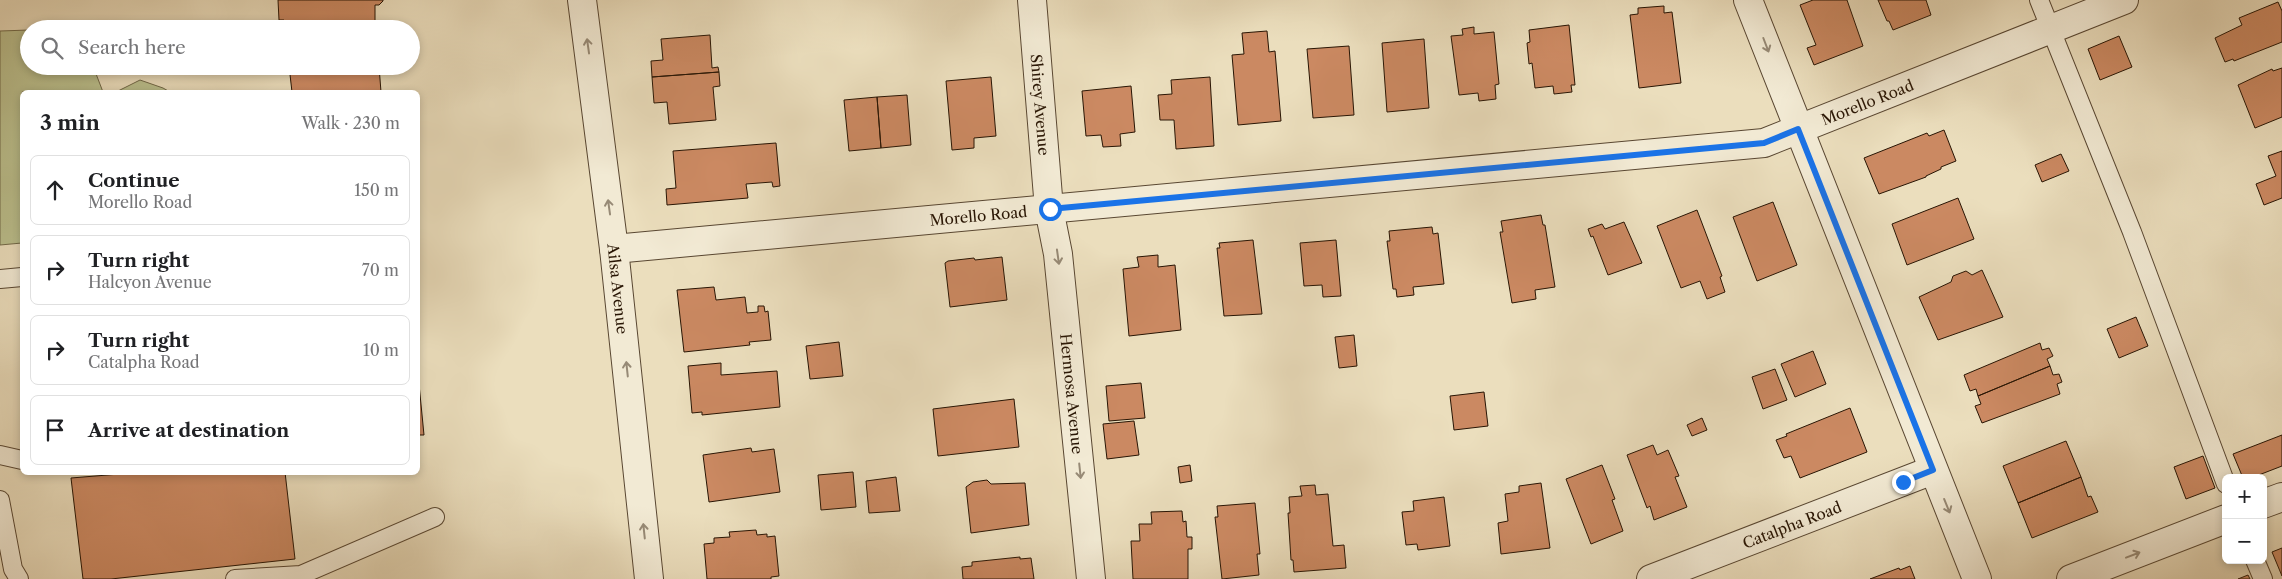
<!DOCTYPE html>
<html lang="en">
<head>
<meta charset="utf-8">
<style>
	body { margin:0; font-family:"Libre Caslon Text",serif; background:#f2f2f2; color:#202124 }
	.controls { position:absolute; right:15px; bottom:15px; display:grid; overflow:hidden; border-radius:8px; box-shadow:0 2px 8px #0003 }
	.controls button { width:45px; height:45px; display:grid; place-items:center; padding:0; border:0; border-bottom:1px solid #e0e0e0; background:#fff; color:#202124; font:25px sans-serif }
	.stop { position:absolute; width:15px; height:15px; margin:-11px; border:4px solid #1a73e8; border-radius:50%; background:#fff }
	.stop.end { background:#1a73e8; border-color:#fff; box-shadow:0 1px 5px #0008 }
	.list { margin:0; padding:0; list-style:none }
	h2 { display:flex; justify-content:space-between; align-items:center; height:65px; margin:0; padding:0 20px; font-size:21px }
	h2 small { font-size:16px; font-weight:400; color:#757577 }
	.list li { display:grid; grid-template-columns:32px 1fr auto; gap:15px; align-items:center; box-sizing:border-box; height:70px; margin:0 10px 10px; padding:0 10px; border:1px solid #e0e0e0; border-radius:8px }
	.list b { display:block; font-size:19px; white-space:nowrap }
	.list p { margin:0; font-size:16px; white-space:nowrap; color:#757577 }
	.list em { font-size:16px; font-style:normal; color:#757577 }
	.icon { flex:none; width:28px; height:28px; fill:none; stroke:currentColor; stroke-width:2; stroke-linecap:round; stroke-linejoin:round }
	.map { position:relative; flex:none; width:2282px; height:579px; overflow:hidden }
	.search { position:absolute; background:#fff; box-shadow:0 2px 8px #0003; left:20px; top:20px; width:400px; height:55px; display:flex; align-items:center; gap:12px; box-sizing:border-box; padding:0 18px; border-radius:28px; color:#757577; font-size:19px }
	.panel { position:absolute; background:#fff; box-shadow:0 2px 8px #0003; left:20px; top:90px; width:400px; height:385px; border-radius:8px }
	.map>svg:first-child { display:block }
</style>
</head>
<body>
<div class="map">
<svg width="2282" height="579" viewBox="0 0 2282 579">
	<rect width="100%" height="100%" fill="#ebdebd"/>
	<filter id="stains"><feTurbulence type="fractalNoise" baseFrequency=".004" numOctaves="4"/><feColorMatrix values="0 0 0 0 .2 0 0 0 0 .09 0 0 0 0 .02 0 0 0 .5 -.17"/></filter>
	<radialGradient id="worn" r=".72"><stop offset=".6" stop-color="#630" stop-opacity="0"/><stop offset="1" stop-color="#630" stop-opacity=".3"/></radialGradient>
	<path fill="#bbc08e" stroke="#726a49" d="M 29,30 L 29,66 L 93,66 L 103,92 L 22,92 L 22,243 L 0,245 L 0,31 Z
		M 140,80 L 163,88 L 170,92 L 116,92 Z"/>
	<path fill="#cb8962" stroke="#281504" d="M 278,0 L 383,0 L 383,1 L 379,5 L 375,5 L 375,29 L 285,29 L 284,20 L 279,20 Z
		M 1813,0 L 1847,0 L 1863,46 L 1814,65 L 1807,48 L 1816,45 L 1800,5 Z
		M 1878,0 L 1926,0 L 1931,15 L 1893,30 L 1889,21 L 1887,21 Z
		M 2278,2 L 2282,11 L 2282,42 L 2234,61 L 2233,59 L 2225,62 L 2215,38 L 2242,25 L 2239,18 Z
		M 1664,6 L 1664,13 L 1672,12 L 1681,83 L 1639,88 L 1630,15 L 1638,14 L 1638,8 Z
		M 1569,25 L 1575,85 L 1571,85 L 1572,92 L 1554,94 L 1553,86 L 1535,88 L 1532,63 L 1529,64 L 1527,43 L 1530,42 L 1529,30 Z
		M 1474,27 L 1474,34 L 1494,32 L 1499,84 L 1495,85 L 1496,99 L 1479,101 L 1478,93 L 1459,95 L 1451,36 L 1463,35 L 1462,29 Z
		M 1267,31 L 1269,52 L 1275,51 L 1281,121 L 1238,125 L 1232,55 L 1244,54 L 1242,33 Z
		M 710,35 L 712,68 L 718,67 L 719,72 L 652,77 L 651,61 L 663,60 L 661,39 Z
		M 2119,36 L 2132,67 L 2100,80 L 2088,49 Z
		M 1424,39 L 1429,108 L 1387,112 L 1382,43 Z
		M 1349,46 L 1354,115 L 1313,118 L 1307,49 Z
		M 289,66 L 379,66 L 381,92 L 292,92 Z
		M 2282,68 L 2282,117 L 2255,128 L 2238,85 L 2272,69 L 2273,71 Z
		M 719,72 L 720,86 L 713,87 L 716,120 L 669,124 L 667,102 L 654,103 L 652,77 Z
		M 991,77 L 996,136 L 974,138 L 974,148 L 952,150 L 946,81 Z
		M 1210,77 L 1214,146 L 1176,149 L 1174,120 L 1160,120 L 1158,95 L 1172,94 L 1171,80 Z
		M 1131,86 L 1135,132 L 1120,134 L 1121,146 L 1103,147 L 1101,135 L 1086,136 L 1082,91 Z
		M 907,95 L 911,145 L 881,148 L 877,97 Z
		M 877,97 L 881,148 L 849,151 L 844,100 Z
		M 1944,130 L 1956,161 L 1941,167 L 1941,169 L 1926,176 L 1926,177 L 1879,194 L 1864,158 L 1927,133 L 1929,136 Z
		M 776,143 L 780,186 L 773,187 L 772,182 L 746,184 L 748,198 L 667,205 L 666,189 L 676,188 L 673,151 Z
		M 2282,151 L 2282,198 L 2264,205 L 2256,184 L 2276,176 L 2268,156 Z
		M 2061,154 L 2069,171 L 2042,182 L 2035,165 Z
		M 1958,198 L 1974,239 L 1907,265 L 1892,224 Z
		M 1773,202 L 1797,265 L 1757,281 L 1733,217 Z
		M 1697,210 L 1722,276 L 1720,277 L 1725,292 L 1707,299 L 1700,281 L 1681,288 L 1657,226 Z
		M 1541,215 L 1543,225 L 1545,225 L 1555,287 L 1535,290 L 1536,299 L 1512,303 L 1500,232 L 1503,232 L 1501,221 Z
		M 1624,222 L 1642,263 L 1608,275 L 1593,236 L 1591,237 L 1588,229 L 1602,224 L 1605,229 Z
		M 1432,227 L 1433,234 L 1438,233 L 1444,284 L 1413,287 L 1414,295 L 1397,297 L 1396,289 L 1393,289 L 1387,241 L 1390,241 L 1389,231 Z
		M 1253,240 L 1262,314 L 1224,316 L 1217,248 L 1220,248 L 1219,243 Z
		M 1336,240 L 1341,296 L 1323,297 L 1322,285 L 1304,286 L 1300,243 Z
		M 1158,255 L 1158,267 L 1175,265 L 1181,330 L 1129,336 L 1123,269 L 1139,267 L 1137,257 Z
		M 1002,257 L 1007,300 L 950,307 L 945,263 L 948,261 L 974,258 L 975,260 Z
		M 1982,270 L 2003,317 L 1938,340 L 1919,297 L 1951,282 L 1953,276 L 1966,271 L 1972,275 Z
		M 714,287 L 716,300 L 745,297 L 747,313 L 758,312 L 758,306 L 764,306 L 765,312 L 768,311 L 771,340 L 749,342 L 750,345 L 684,352 L 677,290 Z
		M 2136,317 L 2148,346 L 2119,358 L 2107,329 Z
		M 1354,335 L 1357,366 L 1339,368 L 1335,337 Z
		M 839,342 L 843,376 L 810,379 L 806,346 Z
		M 2040,343 L 2042,350 L 2049,348 L 2053,356 L 2047,359 L 2050,366 L 1978,396 L 1976,389 L 1970,391 L 1964,375 Z
		M 1813,351 L 1826,384 L 1795,397 L 1781,364 Z
		M 721,363 L 721,375 L 777,371 L 780,407 L 702,415 L 702,412 L 692,413 L 688,366 Z
		M 2050,366 L 2053,375 L 2059,374 L 2062,382 L 2057,384 L 2060,394 L 1982,423 L 1975,406 L 1981,404 L 1978,396 Z
		M 1775,369 L 1787,400 L 1763,409 L 1752,377 Z
		M 418,374 L 424,435 L 418,435 Z
		M 1141,383 L 1145,418 L 1109,421 L 1106,386 Z
		M 1484,392 L 1488,426 L 1454,430 L 1450,396 Z
		M 1014,399 L 1019,447 L 938,456 L 933,409 Z
		M 1850,408 L 1867,452 L 1800,478 L 1791,456 L 1784,458 L 1776,440 L 1787,436 L 1786,434 Z
		M 1702,418 L 1707,430 L 1692,436 L 1687,425 Z
		M 1134,421 L 1139,455 L 1107,459 L 1103,424 Z
		M 2282,435 L 2282,466 L 2251,478 L 2243,478 L 2233,454 Z
		M 2066,441 L 2081,477 L 2018,503 L 2003,466 Z
		M 1653,445 L 1657,455 L 1668,450 L 1679,476 L 1675,477 L 1687,507 L 1654,520 L 1650,506 L 1647,508 L 1627,455 Z
		M 751,448 L 752,452 L 774,449 L 780,492 L 709,502 L 703,455 Z
		M 2203,456 L 2215,488 L 2186,499 L 2174,467 Z
		M 1190,465 L 1192,481 L 1180,483 L 1178,467 Z
		M 1602,465 L 1615,499 L 1612,500 L 1623,531 L 1591,544 L 1566,479 Z
		M 144,472 L 285,472 L 295,559 L 111,579 L 83,579 L 71,478 Z
		M 853,472 L 856,507 L 821,510 L 818,475 Z
		M 896,477 L 900,511 L 869,513 L 866,481 Z
		M 2081,477 L 2088,497 L 2091,496 L 2098,512 L 2032,538 L 2018,503 Z
		M 987,480 L 991,484 L 1025,483 L 1029,525 L 971,533 L 966,487 L 973,482 Z
		M 1541,483 L 1550,548 L 1501,554 L 1498,523 L 1508,521 L 1505,494 L 1519,492 L 1519,486 Z
		M 1315,485 L 1316,495 L 1328,494 L 1333,546 L 1344,545 L 1346,568 L 1294,572 L 1293,560 L 1291,560 L 1288,513 L 1290,513 L 1289,497 L 1302,496 L 1300,486 Z
		M 1444,497 L 1450,546 L 1418,550 L 1417,544 L 1406,545 L 1402,512 L 1414,511 L 1413,501 Z
		M 1255,503 L 1260,554 L 1257,554 L 1259,575 L 1222,579 L 1215,517 L 1218,517 L 1217,506 Z
		M 1182,511 L 1183,522 L 1186,521 L 1187,537 L 1192,537 L 1192,549 L 1188,549 L 1188,579 L 1133,579 L 1131,541 L 1140,541 L 1139,524 L 1152,524 L 1151,512 Z
		M 756,530 L 757,535 L 767,534 L 767,537 L 775,536 L 779,576 L 771,577 L 771,579 L 707,579 L 704,544 L 714,543 L 714,538 L 730,537 L 729,532 Z
		M 2282,548 L 2282,576 L 2272,552 Z
		M 1020,557 L 1020,559 L 1031,558 L 1034,579 L 963,579 L 962,567 L 972,566 L 972,562 Z
		M 1910,566 L 1915,579 L 1870,579 L 1899,568 L 1900,570 Z
		M 2248,575 L 2250,579 L 2238,579 Z"/>
	<g fill="none" stroke-linecap="round" stroke-linejoin="round">
		<g stroke="#594732" stroke-width="20">
			<path id="lane" d="M 2039,0 L 2132,232 L 2226,484
				M 0,279 L 22,277
				M 0,455 L 22,460
				M 0,500 L 13,569 L 19,579
				M 2255,560 L 2263,579
				M 235,579 L 301,575 L 435,517"/>
		</g>
		<g stroke="#594732" stroke-width="30">
			<g id="street">
				<path id="s1" d="M 582,0 L 614,249 L 649,579"/>
				<path id="s2" d="M 1032,0 L 1049,209 L 1058,254 L 1091,579"/>
				<path d="M 1748,0 L 1977,579"/>
				<path id="s3" d="M 614,249 L 1764,143 L 2124,0"/>
				<path d="M 2263,504 L 2282,497"/>
				<path id="s4" d="M 1651,579 L 1933,470"/>
				<path d="M 2071,579 L 2226,519"/>
			</g>
		</g>
		<use href="#lane" stroke="#f2ead4" stroke-width="18"/>
		<use href="#street" stroke="#f2ead4" stroke-width="28"/>
	</g>
	<defs><path id="oneway-shaft" d="M-6 0H5M1.5-3L5.5 0L1.5 3" fill="none" stroke-width="1.6" stroke-linecap="round" stroke-linejoin="round" transform="scale(1.25)"/></defs>
	<g stroke="#978a76">
		<use href="#oneway-shaft" transform="translate(1766 45) rotate(69)"/>
		<use href="#oneway-shaft" transform="translate(588 46) rotate(-98)"/>
		<use href="#oneway-shaft" transform="translate(609 207) rotate(-98)"/>
		<use href="#oneway-shaft" transform="translate(1058 257) rotate(82)"/>
		<use href="#oneway-shaft" transform="translate(627 369) rotate(-96)"/>
		<use href="#oneway-shaft" transform="translate(1080 471) rotate(84)"/>
		<use href="#oneway-shaft" transform="translate(1947 506) rotate(68)"/>
		<use href="#oneway-shaft" transform="translate(644 531) rotate(-96)"/>
		<use href="#oneway-shaft" transform="translate(2133 555) rotate(-21)"/>
	</g>
	<g fill="none" stroke-linecap="round" stroke-linejoin="round">
		<path stroke="#1a73e8" stroke-width="6" d="M 1050,209 L 1764,143 L 1798,129 L 1933,470 L 1903,482"/>
	</g>
	<g text-anchor="middle" dominant-baseline="central" stroke-width="4" stroke-linejoin="round" paint-order="stroke">
		<g font-size="15" fill="#281504" stroke="#f2ead4">
			<text stroke="none"><textPath href="#s3" startOffset="1266">Morello Road</textPath></text>
			<text stroke="none"><textPath href="#s2" startOffset="105">Shirey Avenue</textPath></text>
			<text stroke="none"><textPath href="#s3" startOffset="366">Morello Road</textPath></text>
			<text stroke="none"><textPath href="#s1" startOffset="291">Ailsa Avenue</textPath></text>
			<text stroke="none"><textPath href="#s2" startOffset="396">Hermosa Avenue</textPath></text>
			<text stroke="none"><textPath href="#s4" startOffset="151">Catalpha Road</textPath></text>
		</g>
	</g>
	<rect width="100%" height="100%" filter="url(#stains)"/>
	<rect width="100%" height="100%" fill="url(#worn)"/>
</svg>
<div class="controls">
<button>+</button>
<button>−</button>
</div>
<div class="stop" style="left:1050px;top:209px"></div>
<div class="stop end" style="left:1903px;top:482px"></div>
<div class="search"><svg class="icon" aria-label="search" viewBox="0 0 24 24"><circle cx="10" cy="10" r="6"/><path d="M15 15l6 6"/></svg>Search here</div>
<section class="panel">
<h2>3 min<small>Walk · 230 m</small></h2>
<ul class="list">
<li><svg class="icon" aria-label="ahead" viewBox="0 0 24 24"><path d="M12 20V5M6 11l6-6 6 6"/></svg><div><b>Continue</b><p>Morello Road</p></div><em>150 m</em></li>
<li><svg class="icon" aria-label="right" viewBox="0 0 24 24"><path d="M7 20v-9h11M14 6l5 5-5 5"/></svg><div><b>Turn right</b><p>Halcyon Avenue</p></div><em>70 m</em></li>
<li><svg class="icon" aria-label="right" viewBox="0 0 24 24"><path d="M7 20v-9h11M14 6l5 5-5 5"/></svg><div><b>Turn right</b><p>Catalpha Road</p></div><em>10 m</em></li>
<li><svg class="icon" aria-label="arrive" viewBox="0 0 24 24"><path d="M6 21V4h12l-3 4 3 4H6"/></svg><div><b>Arrive at destination</b></div></li>
</ul>
</section>
</div>
</body>
</html>
